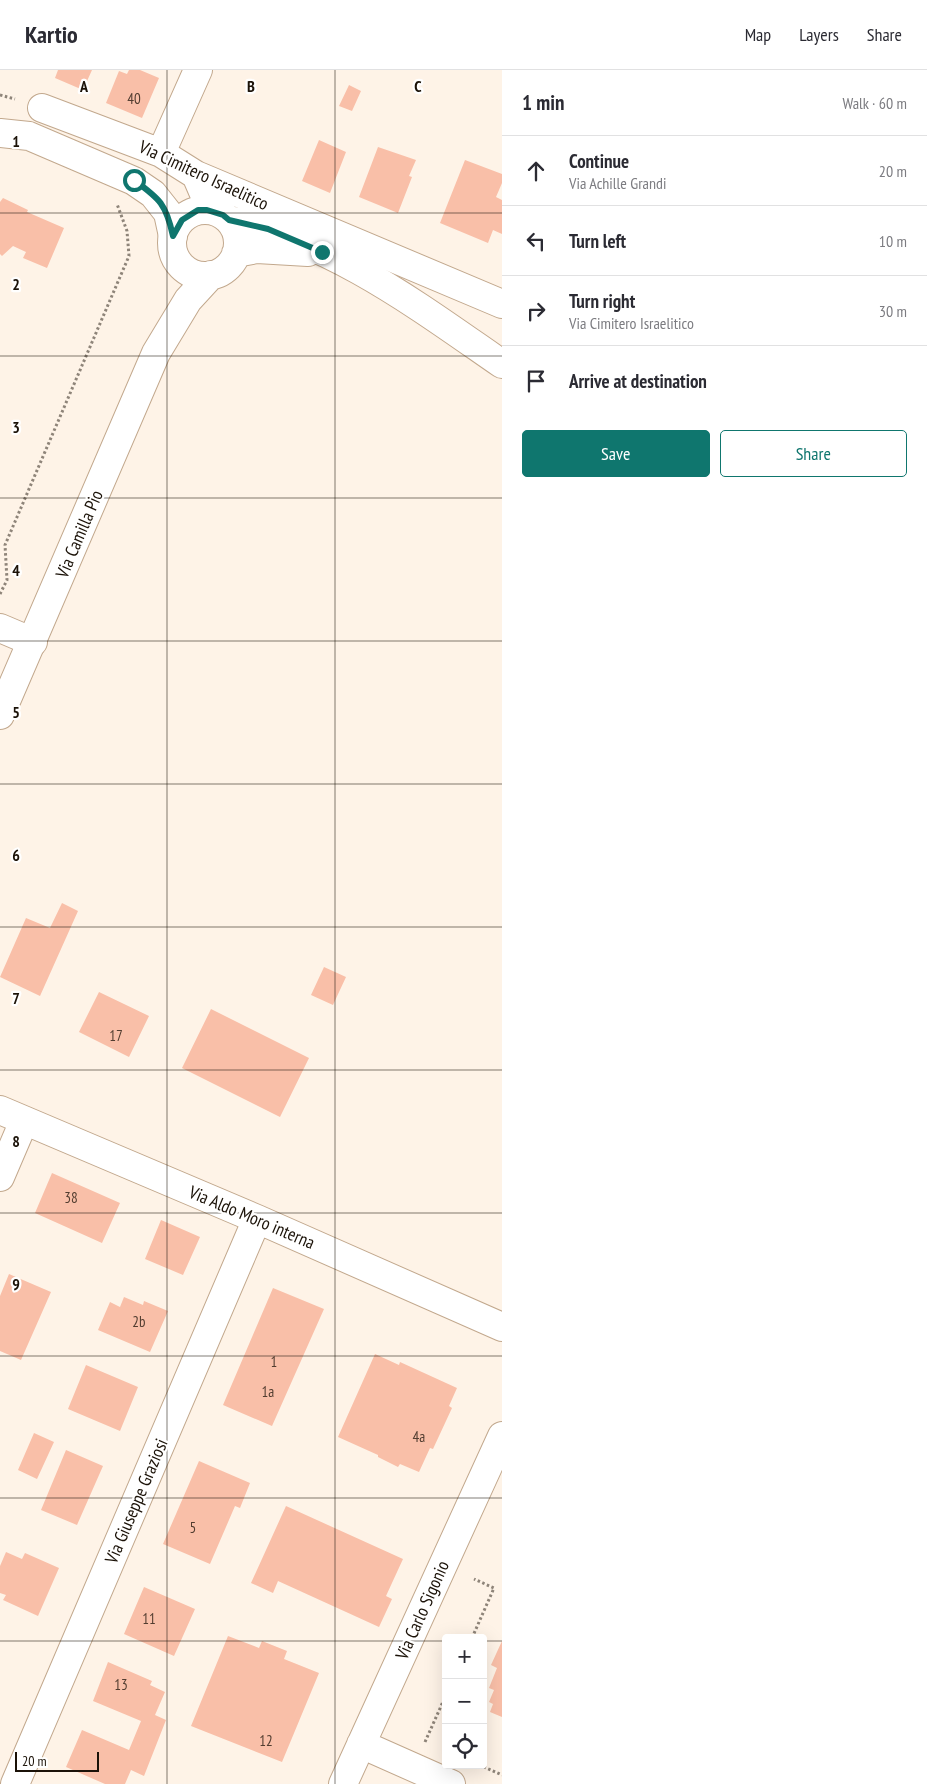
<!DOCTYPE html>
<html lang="en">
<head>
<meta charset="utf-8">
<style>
	body { margin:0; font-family:"PT Sans Narrow",sans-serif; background:#f7f7f7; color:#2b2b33 }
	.controls { position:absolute; right:15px; bottom:15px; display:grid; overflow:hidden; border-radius:5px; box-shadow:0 5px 20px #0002 }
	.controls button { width:45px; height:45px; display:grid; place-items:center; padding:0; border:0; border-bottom:1px solid #e1e1e2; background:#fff; color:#2b2b33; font:25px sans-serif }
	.scale { position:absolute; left:15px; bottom:12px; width:84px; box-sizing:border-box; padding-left:5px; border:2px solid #1b1208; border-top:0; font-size:14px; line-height:18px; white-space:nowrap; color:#1b1208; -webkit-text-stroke:4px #fff; paint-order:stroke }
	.stop { position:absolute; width:15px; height:15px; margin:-11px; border:4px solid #0f766e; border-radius:50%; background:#fff }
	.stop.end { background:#0f766e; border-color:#fff; box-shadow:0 1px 5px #0008 }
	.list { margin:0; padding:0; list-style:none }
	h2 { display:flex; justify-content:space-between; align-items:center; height:65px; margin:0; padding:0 20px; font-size:21px }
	h2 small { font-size:16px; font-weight:400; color:#7c7c81 }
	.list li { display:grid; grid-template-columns:32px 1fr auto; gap:15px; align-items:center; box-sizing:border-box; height:70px; padding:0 20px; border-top:1px solid #e1e1e2 }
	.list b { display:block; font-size:19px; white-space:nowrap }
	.list p { margin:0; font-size:16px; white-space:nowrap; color:#7c7c81 }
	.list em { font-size:16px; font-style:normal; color:#7c7c81 }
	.actions { display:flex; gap:10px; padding:15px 20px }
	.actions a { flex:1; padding:11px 0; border:1px solid #0f766e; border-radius:5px; text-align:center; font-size:18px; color:#0f766e }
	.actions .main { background:#0f766e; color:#fff }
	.icon { flex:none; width:28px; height:28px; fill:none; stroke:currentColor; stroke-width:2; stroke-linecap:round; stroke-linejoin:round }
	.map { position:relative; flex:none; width:502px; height:1714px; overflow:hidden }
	header { display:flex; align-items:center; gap:30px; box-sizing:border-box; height:70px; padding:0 25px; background:#fff; border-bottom:1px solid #e1e1e2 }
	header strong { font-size:24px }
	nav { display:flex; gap:28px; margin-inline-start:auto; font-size:18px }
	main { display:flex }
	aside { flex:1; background:#fff }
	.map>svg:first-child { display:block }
</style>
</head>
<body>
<header>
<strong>Kartio</strong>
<nav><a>Map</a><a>Layers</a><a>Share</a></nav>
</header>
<main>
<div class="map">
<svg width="502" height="1714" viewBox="0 0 502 1714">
	<rect width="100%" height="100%" fill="#fef3e7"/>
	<path fill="#f9bfa8" d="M 58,0 L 92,0 L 83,20 L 55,8 Z
		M 129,0 L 140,0 L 159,8 L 142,48 L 106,33 L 119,1 L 127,4 Z
		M 349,15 L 361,21 L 352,41 L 339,36 Z
		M 319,70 L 346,82 L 330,123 L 302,111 Z
		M 378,77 L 416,90 L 409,106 L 412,107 L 398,143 L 359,127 Z
		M 465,90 L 502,104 L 502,113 L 496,127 L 502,130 L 502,164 L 493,160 L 488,173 L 440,153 Z
		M 3,128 L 28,140 L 27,142 L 64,158 L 47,198 L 23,188 L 26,182 L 13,176 L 2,186 L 0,184 L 0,132 Z
		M 62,833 L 78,841 L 40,926 L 0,907 L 26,848 L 50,858 Z
		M 324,897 L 346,907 L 333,935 L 311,925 Z
		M 99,922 L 149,946 L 129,987 L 79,962 Z
		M 211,939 L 309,988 L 280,1047 L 182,998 Z
		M 52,1103 L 120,1133 L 102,1173 L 35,1143 Z
		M 161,1150 L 200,1167 L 183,1205 L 145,1189 Z
		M 9,1204 L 51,1222 L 21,1290 L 0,1281 L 0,1226 Z
		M 273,1218 L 324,1239 L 272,1356 L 223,1335 Z
		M 124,1227 L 143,1235 L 144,1231 L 168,1241 L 150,1282 L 98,1260 L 110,1232 L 120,1237 Z
		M 375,1284 L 399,1295 L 400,1292 L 457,1318 L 449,1336 L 452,1338 L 433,1379 L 430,1378 L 419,1402 L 400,1394 L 398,1397 L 378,1387 L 378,1385 L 338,1367 Z
		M 86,1295 L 138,1317 L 120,1361 L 68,1339 Z
		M 34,1363 L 54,1372 L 37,1409 L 18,1400 Z
		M 66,1380 L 103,1396 L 77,1455 L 41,1440 Z
		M 199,1391 L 250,1413 L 240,1438 L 235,1436 L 210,1494 L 163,1474 Z
		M 286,1436 L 403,1489 L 386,1526 L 392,1529 L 379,1557 L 278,1511 L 273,1523 L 251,1513 Z
		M 6,1482 L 22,1489 L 25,1483 L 59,1498 L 38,1546 L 3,1530 L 6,1525 L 0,1523 L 0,1496 Z
		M 144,1517 L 195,1539 L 174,1586 L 124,1564 Z
		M 228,1566 L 259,1578 L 262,1571 L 287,1581 L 284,1589 L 319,1603 L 282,1692 L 191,1656 Z
		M 502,1571 L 502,1647 L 490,1642 L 493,1634 L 489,1632 L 494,1620 L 489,1618 L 497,1598 L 491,1595 Z
		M 108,1592 L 152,1611 L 150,1615 L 165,1622 L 155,1645 L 166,1650 L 144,1706 L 131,1700 L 125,1714 L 105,1714 L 66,1697 L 82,1660 L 129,1680 L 141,1651 L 93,1631 Z"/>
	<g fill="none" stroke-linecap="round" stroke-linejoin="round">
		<g stroke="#c2a88d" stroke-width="30">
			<path id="minor" d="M 42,38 L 161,83 L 196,105 L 502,234
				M 0,63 L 29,66 L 134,111 L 153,124 L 168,143 L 173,166
				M 161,83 L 198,0
				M 196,105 L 205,126 L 207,140
				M 0,558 L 33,572
				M 0,1040 L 257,1149 L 502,1257
				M 0,1107 L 24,1051
				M 361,1674 L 451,1714
				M 15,1714 L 257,1149
				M 343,1714 L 502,1366"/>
		</g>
		<g stroke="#c2a88d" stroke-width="30">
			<path id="tertiary" d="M172 173a33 33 0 1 1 66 0a33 33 0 1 1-66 0Z
				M 229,150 C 331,170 418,236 502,294
				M 236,183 L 257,179 L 308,182
				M 0,645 L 156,283 L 188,230 L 211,205"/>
		</g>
		<path stroke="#8e8479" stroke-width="3" stroke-dasharray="2.5 2.5" stroke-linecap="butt" d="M 0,25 L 15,29
			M 0,524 L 7,510 L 5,475 L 129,186 L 127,161 L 117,134
			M 472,1568 L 494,1518 L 474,1509
			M 425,1672 L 446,1625
			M 479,1695 L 502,1705"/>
		<use href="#minor" stroke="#fff" stroke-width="28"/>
		<use href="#tertiary" stroke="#fff" stroke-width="28"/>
	</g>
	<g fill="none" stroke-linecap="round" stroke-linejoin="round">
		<path stroke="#0f766e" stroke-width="6" d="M 134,110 C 160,129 166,134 173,166 L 182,150 L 198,140 L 207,140 L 223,145 L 229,150 L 268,159 L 322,182"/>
	</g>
	<path fill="none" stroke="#1b1208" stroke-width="1" stroke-opacity="0.55" d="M 167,0 L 167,1714M 335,0 L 335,1714M 0,143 L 502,143M 0,286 L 502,286M 0,428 L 502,428M 0,571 L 502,571M 0,714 L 502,714M 0,857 L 502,857M 0,1000 L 502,1000M 0,1143 L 502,1143M 0,1286 L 502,1286M 0,1428 L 502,1428M 0,1571 L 446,1571M 483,1571 L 502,1571"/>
	<g text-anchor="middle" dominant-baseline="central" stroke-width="4.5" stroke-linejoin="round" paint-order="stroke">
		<g font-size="15" fill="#523d30">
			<text x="134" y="28">40</text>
			<text x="116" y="965">17</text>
			<text x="71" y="1127">38</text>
			<text x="139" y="1251">2b</text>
			<text x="274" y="1291">1</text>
			<text x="268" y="1321">1a</text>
			<text x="419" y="1366">4a</text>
			<text x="193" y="1457">5</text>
			<text x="149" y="1548">11</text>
			<text x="121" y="1614">13</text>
			<text x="266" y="1670">12</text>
		</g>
		<g font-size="18" fill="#1b1208" stroke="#fff">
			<text transform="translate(204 105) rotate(25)">Via Cimitero Israelitico</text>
			<text transform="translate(79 464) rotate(-67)">Via Camilla Pio</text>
			<text transform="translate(252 1147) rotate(23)">Via Aldo Moro interna</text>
			<text transform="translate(136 1431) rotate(-67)">Via Giuseppe Graziosi</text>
			<text transform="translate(422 1540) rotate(-66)">Via Carlo Sigonio</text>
		</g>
	</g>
	<g font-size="16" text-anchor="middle" font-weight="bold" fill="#1b1208" stroke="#fff" stroke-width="4.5" stroke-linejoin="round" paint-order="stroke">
		<text x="84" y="22">A</text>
		<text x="251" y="22">B</text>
		<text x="418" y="22">C</text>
		<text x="16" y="77">1</text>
		<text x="16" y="220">2</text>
		<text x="16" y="363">3</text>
		<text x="16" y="506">4</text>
		<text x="16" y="648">5</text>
		<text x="16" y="791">6</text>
		<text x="16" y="934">7</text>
		<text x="16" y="1077">8</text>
		<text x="16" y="1220">9</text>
	</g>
</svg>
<div class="controls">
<button>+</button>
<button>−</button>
<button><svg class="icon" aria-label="locate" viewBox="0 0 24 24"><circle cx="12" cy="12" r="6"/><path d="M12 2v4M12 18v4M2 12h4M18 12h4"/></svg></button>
</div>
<div class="scale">20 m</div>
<div class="stop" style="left:134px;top:110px"></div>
<div class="stop end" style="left:322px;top:182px"></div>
</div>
<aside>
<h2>1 min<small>Walk · 60 m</small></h2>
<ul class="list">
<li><svg class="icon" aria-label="ahead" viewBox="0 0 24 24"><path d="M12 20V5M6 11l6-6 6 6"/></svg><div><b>Continue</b><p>Via Achille Grandi</p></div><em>20 m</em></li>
<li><svg class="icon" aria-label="left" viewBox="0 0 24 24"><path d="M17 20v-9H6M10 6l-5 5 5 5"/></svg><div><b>Turn left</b></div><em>10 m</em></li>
<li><svg class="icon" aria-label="right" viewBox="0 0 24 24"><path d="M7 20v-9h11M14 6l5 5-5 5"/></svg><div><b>Turn right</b><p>Via Cimitero Israelitico</p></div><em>30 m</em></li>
<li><svg class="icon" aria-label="arrive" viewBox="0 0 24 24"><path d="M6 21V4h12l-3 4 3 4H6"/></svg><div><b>Arrive at destination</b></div></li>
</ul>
<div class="actions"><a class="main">Save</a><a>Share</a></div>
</aside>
</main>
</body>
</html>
